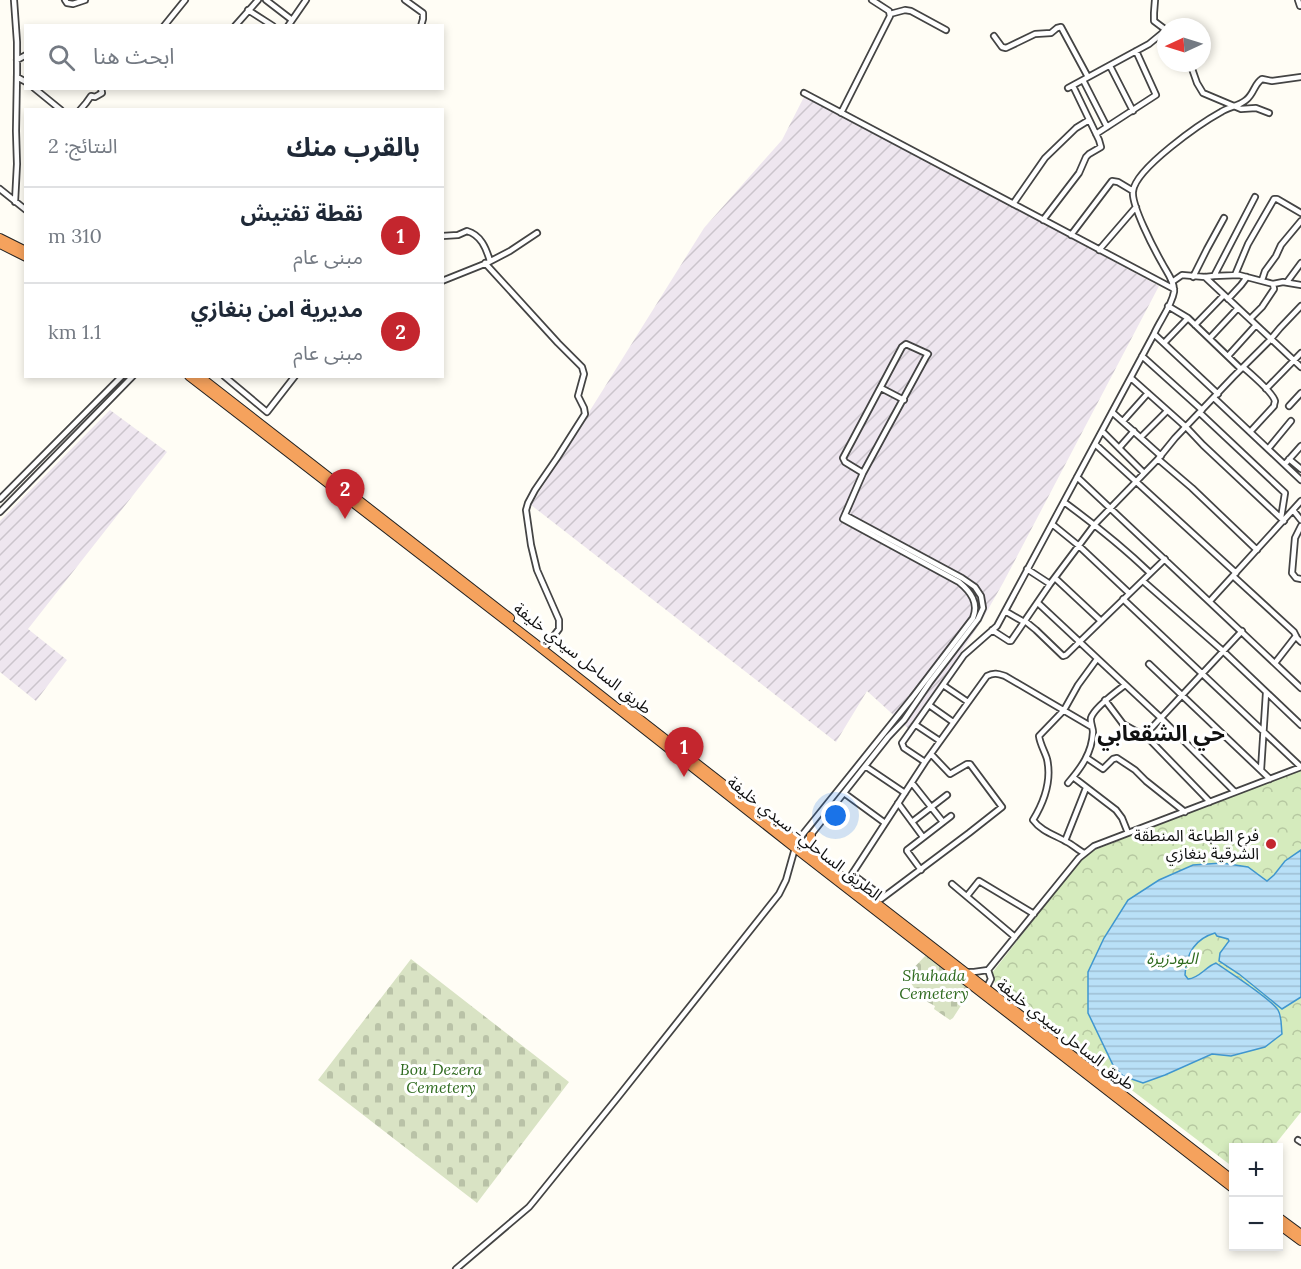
<!DOCTYPE html>
<html lang="ar">
<head>
<meta charset="utf-8">
<style>
	body { margin:0; font-family:Lora,"Noto Sans Arabic",serif; background:#f2f2f3; color:#1f2937; direction:rtl }
	.controls { position:absolute; right:18px; bottom:18px; display:grid; overflow:hidden; border-radius:0px; box-shadow:0 3px 9px #0003 }
	.controls button { width:54px; height:54px; display:grid; place-items:center; padding:0; border:0; border-bottom:2px solid #e0e1e3; background:#fff; color:#1f2937; font:30px sans-serif }
	.compass { position:absolute; left:1157px; top:18px; width:54px; height:54px; border-radius:50%; background:#fff; box-shadow:0 3px 9px #0003; rotate:266deg }
	.you { position:absolute; left:836px; top:816px; width:21px; height:21px; margin:-15px; border:4px solid #fff; border-radius:50%; background:#1a73e8; box-shadow:0 0 0 9px #1a73e833 }
	.badge { display:grid; place-items:center; width:39px; height:39px; border-radius:50%; background:#c4262e; color:#fff; font-size:20px; font-weight:700 }
	.pin { position:absolute; translate:-50% -50px; filter:drop-shadow(0 2px 3px #0008) }
	.pin::after { content:''; position:absolute; top:32px; width:21px; height:18px; background:inherit; clip-path:polygon(0 0,100% 0,50% 100%) }
	.list { margin:0; padding:0; list-style:none }
	h2 { display:flex; justify-content:space-between; align-items:center; height:78px; margin:0; padding:0 24px; font-size:26px }
	h2 small { font-size:20px; font-weight:400; color:#747a83 }
	.list li { display:grid; grid-template-columns:39px 1fr auto; gap:18px; align-items:center; box-sizing:border-box; height:96px; padding:0 24px; border-top:2px solid #e0e1e3 }
	.list b { display:block; font-size:22px; white-space:nowrap }
	.list p { margin:0; font-size:20px; white-space:nowrap; color:#747a83 }
	.list em { font-size:20px; font-style:normal; color:#747a83 }
	.icon { flex:none; width:33px; height:33px; fill:none; stroke:currentColor; stroke-width:2; stroke-linecap:round; stroke-linejoin:round }
	.map { position:relative; flex:none; width:1301px; height:1269px; overflow:hidden; direction:ltr }
	.search { position:absolute; background:#fff; box-shadow:0 3px 9px #0003; left:24px; top:24px; width:420px; height:66px; display:flex; align-items:center; gap:15px; box-sizing:border-box; padding:0 21px; border-radius:0px; color:#747a83; font-size:22px }
	.panel { position:absolute; background:#fff; box-shadow:0 3px 9px #0003; left:24px; top:108px; width:420px; height:270px; border-radius:0px; direction:rtl }
	.map>svg:first-child { display:block }
</style>
</head>
<body>
<div class="map">
<svg width="1301" height="1269" viewBox="0 0 1301 1269">
	<defs>
		<pattern id="industrial-furrows" width="10" height="10" patternUnits="userSpaceOnUse" patternTransform="scale(1.5)"><rect width="10" height="10" fill="#eee6ef"/><path d="M-1 1l2-2M0 10L10 0M9 11l2-2" fill="none" stroke="#cbc4cc"/></pattern>
		<pattern id="cemetery-stones" width="16" height="16" patternUnits="userSpaceOnUse" patternTransform="scale(1.5)"><rect width="16" height="16" fill="#d9e3c4"/><path d="M2 7V4a2 2 0 0 1 4 0v3zM10 15v-3a2 2 0 0 1 4 0v3z" fill="#b9c2a7"/></pattern>
		<pattern id="park-crowns" width="20" height="18" patternUnits="userSpaceOnUse" patternTransform="scale(1.5)"><rect width="20" height="18" fill="#d5ebbd"/><path d="M2 6a3 3 0 1 1 6 0M12 15a3 3 0 1 1 6 0" fill="none" stroke="#b6c8a1"/></pattern>
		<pattern id="water-rules" width="6" height="5" patternUnits="userSpaceOnUse" patternTransform="scale(1.5)"><rect width="6" height="5" fill="#b9e0f7"/><path d="M0 2.5h6" fill="none" stroke="#9ebfd3"/></pattern>
	</defs>
	<rect width="100%" height="100%" fill="#fffdf5"/>
	<path fill="url(#industrial-furrows)" d="M 805,95 L 1159,286 L 1003,583 L 982,620 L 910,730 L 867,691 L 836,742 L 531,505 L 704,228 L 782,140 Z
		M 110,410 L 167,452 L 28,629 L 67,660 L 36,701 L 0,672 L 0,521 Z"/>
	<path fill="url(#cemetery-stones)" d="M 926,955 L 967,988 L 969,993 L 953,1018 L 950,1020 L 934,1009 L 935,1006 L 922,999 L 906,976 Z
		M 411,959 L 569,1082 L 477,1203 L 318,1080 Z"/>
	<path fill="url(#park-crowns)" d="M 1301,769 L 1301,1112 L 1273,1147 L 1234,1148 L 1233,1167 L 996,987 L 992,973 L 1077,864 L 1092,851 Z"/>
	<path fill="url(#water-rules)" stroke="#3f96cf" stroke-width="1.5" d="M 1301,850 L 1301,997 L 1282,1009 L 1239,974 L 1219,961 L 1220,953 L 1229,941 L 1228,939 L 1217,936 L 1215,933 C 1194,939 1186,955 1185,975 L 1188,979 C 1200,978 1205,967 1216,963 C 1230,973 1269,997 1278,1010 C 1282,1017 1281,1026 1282,1034 L 1265,1047 L 1231,1056 L 1212,1054 L 1165,1075 L 1143,1083 L 1123,1076 L 1113,1065 L 1088,1013 L 1088,972 L 1104,938 L 1128,900 L 1159,880 L 1193,865 L 1222,863 L 1248,867 L 1267,881 L 1274,875 L 1285,861 Z"/>
	<g fill="none" stroke-linecap="round" stroke-linejoin="round">
		<g stroke="#444" stroke-width="8">
			<path id="minor" d="M 14,0 L 17,42 L 17,73 L 16,131 L 17,164 L 15,202
				M 65,0 L 67,3 L 73,4 L 85,0
				M 266,0 L 292,20
				M 405,0 L 423,13 L 423,19 L 421,26
				M 1155,0 L 1154,13 L 1154,21 L 1166,30
				M 1298,0 L 1300,6
				M 248,10 L 273,26
				M 890,14 L 905,10 L 911,11 L 946,30
				M 164,26 L 185,0
				M 235,26 L 258,0
				M 288,26 L 306,0
				M 994,36 L 1002,47 L 1006,48 L 1035,34 L 1051,33 L 1057,28 L 1061,27 L 1088,77
				M 17,60 L 26,55
				M 1190,63 L 1197,83 L 1203,93 L 1241,109 L 1256,108 L 1269,113
				M 1110,66 L 1133,111
				M 17,77 L 26,82
				M 1083,80 L 1107,127
				M 34,88 L 61,110
				M 1068,88 L 1149,44 L 1166,30
				M 804,93 L 1174,289
				M 80,110 L 86,103 L 91,96 L 95,97 L 102,93 L 101,88
				M 841,113 L 890,16 L 889,11 L 872,0
				M 1096,134 L 1156,95 L 1136,51
				M 0,189 L 26,210
				M 1013,204 L 1045,158 L 1076,128 L 1089,120
				M 1043,220 L 1079,173 L 1086,157 L 1089,154 L 1101,147 L 1099,140 L 1073,86
				M 1071,235 L 1112,181 L 1118,182 L 1133,191
				M 442,236 L 458,235 L 467,231 C 481,235 486,248 490,261
				M 1099,250 L 1136,207
				M 485,263 L 558,343 L 582,367 L 584,374 L 578,396 L 584,408 L 585,414 L 557,458 L 535,490 L 528,503 L 526,510 L 531,545 L 537,570 L 559,620 L 559,629 L 546,646
				M 1235,275 L 1248,244 L 1274,199 L 1277,199 L 1301,213
				M 1214,276 L 1255,197
				M 1193,277 L 1207,249 L 1224,218
				M 1205,277 L 1301,367
				M 1262,280 L 1265,271 L 1276,256 L 1281,245 L 1301,221
				M 442,281 L 487,263 L 510,251 L 537,233
				M 1172,282 L 1182,275 L 1205,277 L 1214,276 L 1239,275 L 1273,284 L 1283,282 L 1301,285
				M 1287,282 L 1301,263
				M 1228,299 L 1241,285 L 1247,277
				M 1168,306 L 1188,318 L 1241,369
				M 1250,319 L 1262,307 L 1274,289 L 1273,284
				M 1195,325 L 1224,295
				M 1154,334 L 1218,394
				M 1210,338 L 1238,308
				M 1164,343 L 1188,318
				M 1142,356 L 1202,410
				M 1228,356 L 1256,325
				M 1243,367 C 1250,373 1273,393 1275,401 C 1275,402 1274,404 1274,406 L 1250,432
				M 224,376 L 267,412 L 295,376
				M 1131,378 L 1186,427 L 1203,445 L 1284,521
				M 881,388 L 904,400
				M 1266,389 L 1301,353
				M 1214,398 L 1301,480
				M 1289,406 L 1301,393
				M 1112,412 L 1161,456
				M 1200,413 L 1285,493 L 1281,518
				M 1123,421 L 1148,393
				M 1102,431 L 1144,473
				M 1141,437 L 1167,411
				M 1095,444 L 1236,573
				M 1119,448 L 1134,431
				M 1268,449 L 1291,421
				M 1158,459 L 1192,488 L 1257,550
				M 1289,459 L 1301,469
				M 1285,464 L 1301,446
				M 1077,477 L 1301,688
				M 0,499 L 122,376
				M 1064,502 C 1094,524 1123,547 1150,573
				M 1293,510 L 1301,520
				M 0,512 L 133,376
				M 1052,524 L 1079,546 L 1129,593
				M 1301,526 L 1295,538 L 1292,573 L 1296,578 L 1301,579
				M 1027,569 L 1050,584
				M 1233,576 L 1294,632 L 1297,638 L 1301,642
				M 1055,578 L 1101,621
				M 1143,581 L 1223,651 L 1301,725
				M 1123,599 L 1301,767
				M 1210,601 L 1301,501
				M 1038,603 L 1161,718 L 1235,792
				M 1005,611 L 1024,622
				M 1025,621 L 1036,630 L 1063,656 L 1066,655 L 1165,559
				M 992,630 L 1009,641 L 1011,641 L 1050,584 L 1095,524 L 1158,459 L 1175,438 L 1233,377 L 1270,340 L 1280,328 L 1301,306
				M 1275,663 L 1296,636
				M 1149,664 L 1270,779
				M 943,685 L 968,702
				M 1105,700 L 1123,724 L 1148,738 L 1210,802
				M 929,705 L 953,722
				M 916,725 L 940,741
				M 1145,735 L 1242,631
				M 1087,758 L 1103,769 L 1113,759 L 1117,758 L 1135,770 L 1146,781 L 1185,812
				M 925,762 L 904,748 L 902,743 L 964,655 L 997,626 L 1154,334 C 1159,322 1172,305 1174,292 C 1175,282 1166,271 1162,263 C 1154,249 1131,205 1133,191 C 1136,168 1201,123 1221,112 C 1229,107 1239,106 1246,100 C 1254,94 1254,84 1262,79 L 1272,81 L 1301,77
				M 865,766 L 905,793
				M 1261,770 L 1266,693
				M 1073,777 L 1116,810 L 1122,818 L 1128,833
				M 912,783 L 943,822
				M 1068,783 C 1081,768 1092,753 1093,732 C 1093,728 1090,722 1091,718 C 1094,708 1117,691 1125,685
				M 844,793 L 885,823
				M 898,803 L 923,837
				M 912,822 L 947,795
				M 1065,841 L 1086,788
				M 802,846 L 888,737 L 904,720 L 930,682 L 978,619 L 983,608 L 981,596 L 975,587 L 962,578 L 845,515
				M 1084,853 C 1078,850 1073,845 1067,842 C 1055,835 1041,831 1033,820 C 1044,802 1052,781 1047,759 C 1045,752 1040,744 1039,736 L 1064,710 L 1078,685 L 1097,659
				M 921,870 L 907,851 L 907,850 L 951,816
				M 952,884 L 1015,937
				M 967,896 L 979,881 L 1034,914
				M 883,897 L 852,874 L 925,762 L 987,676 C 994,672 999,674 1005,676 L 1092,727
				M 881,899 L 969,833 L 1002,807 L 970,764 L 967,764 L 950,774 L 931,754
				M 965,972 L 974,972 L 988,970 L 1079,858 L 1094,846 L 1301,767
				M 986,989 L 991,979 L 988,970
				M 1298,1140 L 1301,1142
				M 456,1269 L 529,1207 L 534,1201 L 618,1097 L 779,894 L 786,880 L 795,848 L 803,834 L 912,698 L 973,618 C 979,603 971,592 959,582 L 843,519 L 863,473 L 926,357 L 928,354 L 906,344 L 902,347 L 843,458 L 845,462 L 863,473"/>
		</g>
		<g stroke="#222" stroke-width="10">
			<path id="highway" d="M 0,238 L 26,251
				M 0,244 L 26,257
				M 189,376 L 532,641 L 795,848 L 1234,1189
				M 199,376 L 510,618
				M 624,707 L 1234,1181
				M 811,836 L 811,844 L 815,855
				M 1278,1217 L 1301,1234
				M 1278,1224 L 1301,1241"/>
		</g>
		<use href="#minor" stroke="#fff" stroke-width="4.5"/>
		<use href="#highway" stroke="#f5a25d" stroke-width="8"/>
	</g>
	<circle fill="#c4262e" stroke="#fff" stroke-width="2" cx="1271" cy="844" r="6"/>
	<g text-anchor="middle" dominant-baseline="central" stroke-width="6" stroke-linejoin="round" paint-order="stroke">
		<g font-size="16" fill="#111" stroke="#fff">
			<text transform="translate(583 658) rotate(38)">طريق الساحل سيدي خليفة</text>
			<text transform="translate(805 838) rotate(38)">الطريق الساحلي- سيدي خليفة</text>
			<text transform="translate(1066 1034) rotate(38)">طريق الساحل سيدي خليفة</text>
		</g>
		<g font-size="16" fill="#111" stroke="#fff" text-anchor="end">
			<text x="1259" y="835">فرع الطباعة المنطقة<tspan x="1259" dy="18">الشرقية بنغازي</tspan></text>
		</g>
		<g font-size="16" font-style="italic" fill="#2f6b1f" stroke="#fff">
			<text x="1172" y="958">البودزيرة</text>
			<text x="934" y="975">Shuhada<tspan x="934" dy="18">Cemetery</tspan></text>
			<text x="441" y="1069">Bou Dezera<tspan x="441" dy="18">Cemetery</tspan></text>
		</g>
		<g font-size="22" font-weight="bold" fill="#111" stroke="#fff">
			<text x="1161" y="733">حي الشقعابي</text>
		</g>
	</g>
</svg>
<div class="controls">
<button>+</button>
<button>−</button>
</div>
<svg class="compass" viewBox="-18 -18 36 36"><path d="M0-13l5 13h-10z" fill="#e53935"/><path d="M0 13l5-13h-10z" fill="#747a83"/></svg>
<div class="you"></div>
<div class="pin badge" style="left:684px;top:777px">1</div>
<div class="pin badge" style="left:345px;top:519px">2</div>
<div class="search"><svg class="icon" aria-label="search" viewBox="0 0 24 24"><circle cx="10" cy="10" r="6"/><path d="M15 15l6 6"/></svg>ابحث هنا</div>
<section class="panel">
<h2>بالقرب منك<small>النتائج: 2</small></h2>
<ul class="list">
<li><span class="badge">1</span><div><b>نقطة تفتيش</b><p>مبنى عام</p></div><em>310 m</em></li>
<li><span class="badge">2</span><div><b>مديرية امن بنغازي</b><p>مبنى عام</p></div><em>1.1 km</em></li>
</ul>
</section>
</div>
</body>
</html>
